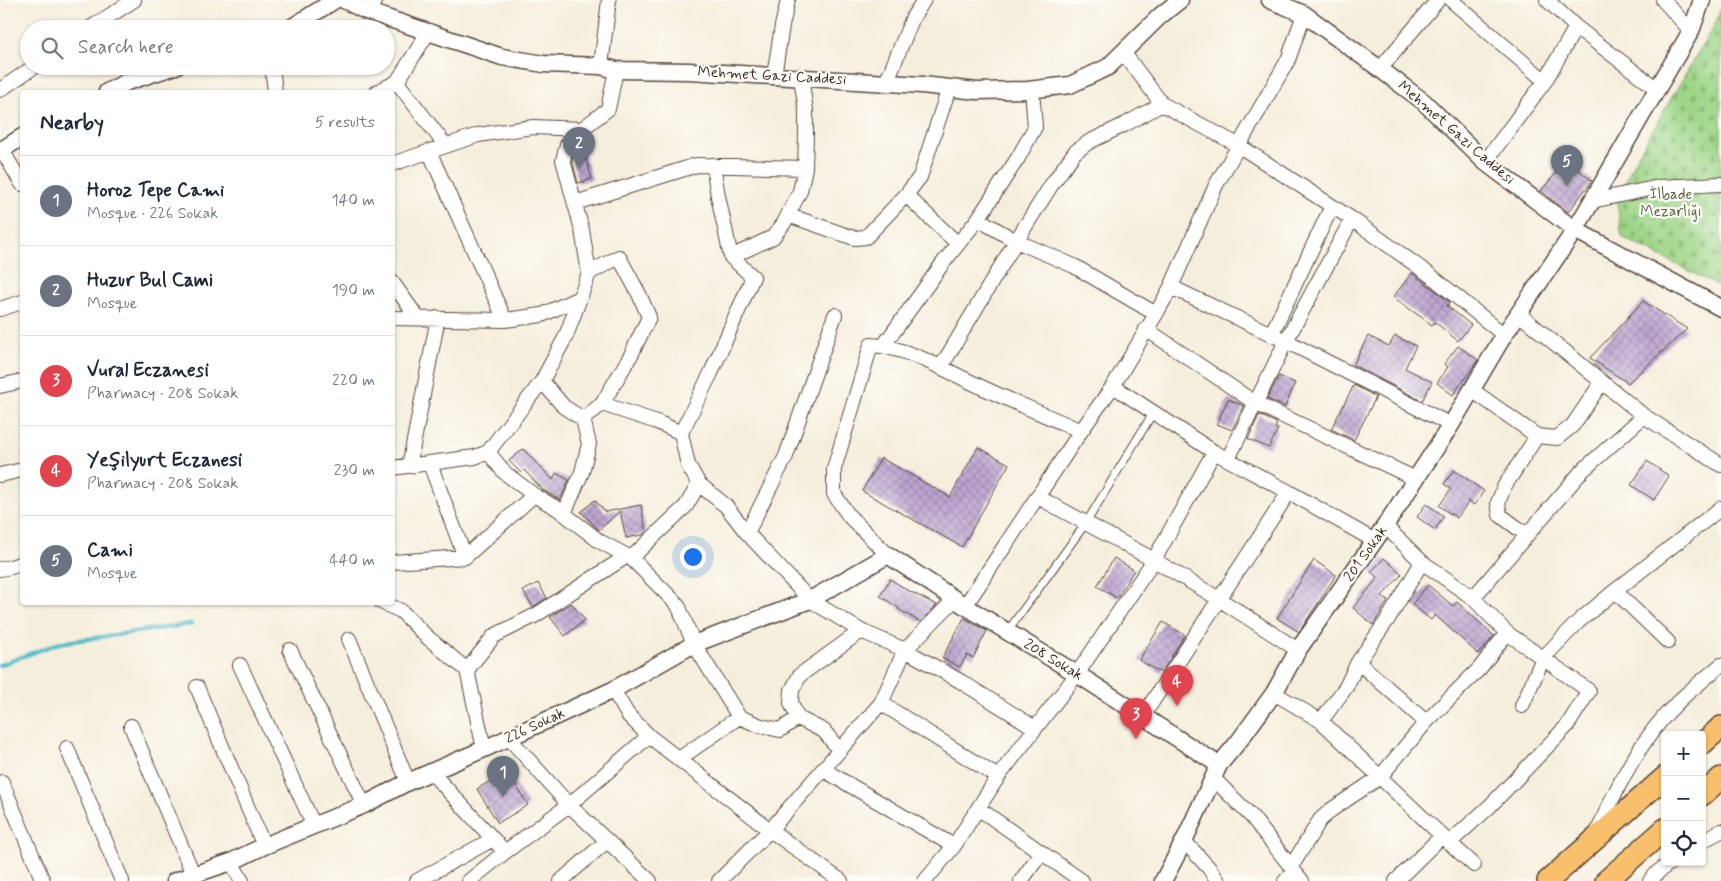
<!DOCTYPE html>
<html lang="en">
<head>
<meta charset="utf-8">
<style>
	body { margin:0; font-family:Mynerve,sans-serif; background:#f2f2f3; color:#1f2937 }
	.controls { position:absolute; right:15px; bottom:15px; display:grid; overflow:hidden; border-radius:5px; box-shadow:0 1px 4px #0004 }
	.controls button { width:45px; height:45px; display:grid; place-items:center; padding:0; border:0; border-bottom:1px solid #e0e1e3; background:#fff; color:#1f2937; font:25px sans-serif }
	.you { position:absolute; left:692px; top:556px; width:18px; height:18px; margin:-12px; border:4px solid #fff; border-radius:50%; background:#1a73e8; box-shadow:0 0 0 8px #1a73e833 }
	.badge { display:grid; place-items:center; width:32px; height:32px; border-radius:50%; background:#d1495b; color:#fff; font-size:16px; font-weight:700 }
	.pin { position:absolute; translate:-50% -41px; filter:drop-shadow(0 1px 2px #0008) }
	.pin::after { content:''; position:absolute; top:26px; width:18px; height:15px; background:inherit; clip-path:polygon(0 0,100% 0,50% 100%) }
	.list { margin:0; padding:0; list-style:none }
	h2 { display:flex; justify-content:space-between; align-items:center; height:65px; margin:0; padding:0 20px; font-size:21px }
	h2 small { font-size:16px; font-weight:400; color:#747a83 }
	.list li { display:grid; grid-template-columns:32px 1fr auto; gap:15px; align-items:center; box-sizing:border-box; height:90px; padding:0 20px; border-top:1px solid #e0e1e3 }
	.list b { display:block; font-size:19px; white-space:nowrap }
	.list p { margin:0; font-size:16px; white-space:nowrap; color:#747a83 }
	.list em { font-size:16px; font-style:normal; color:#747a83 }
	.icon { flex:none; width:28px; height:28px; fill:none; stroke:currentColor; stroke-width:2; stroke-linecap:round; stroke-linejoin:round }
	.map { position:relative; flex:none; width:1721px; height:881px; overflow:hidden }
	.search { position:absolute; background:#fff; box-shadow:0 1px 4px #0004; left:20px; top:20px; width:375px; height:55px; display:flex; align-items:center; gap:12px; box-sizing:border-box; padding:0 18px; border-radius:28px; color:#747a83; font-size:19px }
	.panel { position:absolute; background:#fff; box-shadow:0 1px 4px #0004; left:20px; top:90px; width:375px; height:515px; border-radius:5px }
	.map>svg:first-child { display:block }
</style>
</head>
<body>
<div class="map">
<svg width="1721" height="881" viewBox="0 0 1721 881">
	<defs>
		<pattern id="cemetery-stones" width="16" height="16" patternUnits="userSpaceOnUse" patternTransform="scale(1.25)"><rect width="16" height="16" fill="#9ed688"/><path d="M2 7V4a2 2 0 0 1 4 0v3zM10 15v-3a2 2 0 0 1 4 0v3z" fill="#89b875"/></pattern>
		<pattern id="building-cross-hatch" width="8" height="8" patternUnits="userSpaceOnUse" patternTransform="scale(1.25)"><rect width="8" height="8" fill="#bca5d1"/><path d="M0 0l8 8M0 8l8-8" fill="none" stroke="#9a87a9"/></pattern>
	</defs>
	<rect width="100%" height="100%" fill="#fdfcf7"/>
	<filter id="ink" filterUnits="userSpaceOnUse"><feTurbulence type="fractalNoise" baseFrequency=".02" numOctaves="2"/><feDisplacementMap in="SourceGraphic" scale="10" xChannelSelector="R" yChannelSelector="G"/><feConvolveMatrix kernelMatrix="1 2 1 2 8 2 1 2 1" color-interpolation-filters="sRGB"/></filter>
	<filter id="wash" filterUnits="userSpaceOnUse"><feTurbulence type="fractalNoise" baseFrequency=".0096" numOctaves="4" result="noise"/><feDisplacementMap in="SourceGraphic" scale="20" xChannelSelector="R" yChannelSelector="G"/><feGaussianBlur stdDeviation="1.12" result="paint"/><feColorMatrix in="noise" values="0 0 0 0 0 0 0 0 0 0 0 0 0 0 0 0 0 1.4 0 .05"/><feComposite in="paint" operator="in"/></filter>
	<g filter="url(#wash)">
		<rect width="100%" height="100%" fill="#f6eedc"/>
		<path fill="url(#cemetery-stones)" stroke="#6c8053" d="M 1721,8 L 1721,287 L 1622,237 L 1617,201 L 1634,162 L 1716,22 Z"/>
		<g fill="none" stroke-linecap="round" stroke-linejoin="round">
			<path stroke="#4ebcc7" stroke-width="4.5" d="M 0,665 L 59,643 L 191,624"/>
		</g>
		<g id="blocks">
			<path fill="url(#building-cross-hatch)" d="M 584,152 L 592,179 L 578,183 L 572,160 L 573,155 Z
				M 1567,160 L 1592,181 L 1568,212 L 1541,191 Z
				M 1412,273 L 1450,302 L 1447,306 L 1471,325 L 1458,341 L 1435,322 L 1432,325 L 1393,297 Z
				M 1643,301 L 1687,329 L 1628,383 L 1590,358 Z
				M 1368,336 L 1389,346 L 1395,336 L 1416,346 L 1405,368 L 1432,382 L 1422,401 L 1353,365 Z
				M 1458,346 L 1478,360 L 1453,395 L 1437,383 L 1448,367 L 1444,364 Z
				M 1279,376 L 1295,383 L 1285,407 L 1267,399 Z
				M 1354,385 L 1376,397 L 1354,440 L 1331,429 Z
				M 1228,399 L 1244,406 L 1232,430 L 1217,424 Z
				M 1259,415 L 1277,423 L 1275,428 L 1278,429 L 1269,448 L 1248,439 Z
				M 978,447 L 1009,464 L 962,547 L 862,491 L 881,458 L 950,497 Z
				M 523,449 L 553,480 L 556,473 L 569,480 L 560,500 L 543,490 L 524,470 L 521,473 L 509,461 Z
				M 1647,461 L 1669,476 L 1654,500 L 1631,485 Z
				M 1454,470 L 1484,491 L 1474,505 L 1469,501 L 1457,518 L 1439,506 L 1451,489 L 1444,484 Z
				M 595,500 L 605,512 L 641,505 L 646,532 L 642,535 L 626,538 L 620,511 L 599,530 L 581,512 Z
				M 1426,504 L 1444,516 L 1435,530 L 1417,517 Z
				M 1114,558 L 1134,570 L 1117,598 L 1097,586 Z
				M 1384,558 L 1402,574 L 1382,596 L 1388,601 L 1373,625 L 1353,608 L 1378,578 L 1371,572 Z
				M 1314,560 L 1336,575 L 1299,632 L 1277,618 Z
				M 890,579 L 909,591 L 937,605 L 920,622 L 898,609 L 899,608 L 880,596 Z
				M 538,583 L 547,598 L 533,607 L 523,591 Z
				M 1428,585 L 1453,606 L 1457,602 L 1494,636 L 1478,654 L 1435,615 L 1431,620 L 1412,604 Z
				M 571,603 L 585,620 L 565,636 L 550,617 Z
				M 964,618 L 987,631 L 973,658 L 967,655 L 960,667 L 942,658 Z
				M 1163,622 L 1185,635 L 1161,673 L 1139,660 Z
				M 507,771 L 528,805 L 498,823 L 477,789 Z"/>
		</g>
	</g>
	<g filter="url(#ink)">
		<use href="#blocks" fill-opacity="0" stroke="#57473a" stroke-width="1"/>
		<g fill="none" stroke-linecap="round" stroke-linejoin="round">
			<g stroke="#57473a" stroke-width="9">
				<path id="service" d="M 1007,632 L 1086,523 L 1153,413"/>
			</g>
			<g stroke="#57473a" stroke-width="16">
				<path id="minor" d="M 1451,0 L 1545,81
					M 1547,0 L 1576,27 L 1657,89
					M 1663,0 L 1691,31
					M 366,11 L 376,0
					M 89,29 L 134,0
					M 1123,52 L 1162,104 L 1238,145 L 1352,219 L 1430,275 L 1504,335
					M 272,66 L 275,92
					M 601,66 L 609,0
					M 1380,69 L 1438,0
					M 774,76 L 782,26 L 788,0
					M 397,82 L 446,146
					M 886,83 L 913,17 L 924,0
					M 0,90 L 35,66
					M 377,92 L 397,82 L 429,31
					M 2,150 L 22,184
					M 429,151 L 505,320
					M 1485,162 L 1545,81 L 1576,27
					M 392,164 L 478,135 L 533,127 L 582,129
					M 906,195 L 958,244
					M 1592,201 L 1659,187 L 1721,184
					M 575,203 L 697,165 L 805,168
					M 788,215 L 854,238 L 866,237 L 906,195 L 920,177 L 949,88
					M 978,219 L 1016,241 L 1074,266 L 1156,314
					M 731,257 L 773,237 L 784,223 L 800,191 L 805,168 L 806,134 L 806,110 L 801,78
					M 589,273 L 619,257 L 639,294 L 649,317 L 631,355 L 602,404
					M 392,282 L 417,317
					M 1171,287 L 1286,341 L 1451,425
					M 0,309 L 22,302
					M 1519,314 L 1602,382
					M 392,318 L 505,320 L 542,315 L 579,298
					M 1146,329 L 1255,403 L 1416,479
					M 1271,335 L 1332,206
					M 884,345 L 943,263 L 978,219 L 1018,158 L 1035,127 L 1032,89
					M 941,367 L 1016,241 L 1052,184 L 1075,152 L 1089,142 L 1124,125 L 1162,104
					M 542,381 L 564,407 L 583,419 L 602,404 L 657,422 L 681,433 L 688,465 L 699,484 L 726,506 L 747,533 L 810,600 L 861,631 L 905,650 L 960,681 L 1035,728
					M 0,386 L 22,381
					M 1113,386 L 1214,452 L 1289,492 L 1375,541
					M 1472,390 L 1537,436 L 1557,438 L 1573,425 L 1602,382 L 1644,416
					M 681,433 L 711,373 L 753,277 L 731,257 L 718,196 L 713,165
					M 488,452 L 505,473 L 534,495 L 558,509 L 599,541 L 631,558 L 678,605 L 694,644 L 739,717 L 761,726 L 780,730 L 798,718 L 824,731 L 839,750
					M 1228,459 L 1286,341 L 1352,219
					M 430,464 L 465,557
					M 409,466 L 438,318
					M 392,468 L 475,457 L 488,452 L 542,381 L 566,336 L 589,273 L 582,230 L 563,160 L 567,145 L 582,129 L 608,109 L 616,70
					M 0,475 L 22,470
					M 1038,497 L 1154,560 L 1219,599 L 1298,650
					M 564,514 L 582,472 L 589,444 L 583,419
					M 1385,526 L 1422,562 L 1473,598 L 1507,633 L 1543,658 L 1579,621 L 1615,591 L 1721,508
					M 747,533 L 786,456 L 835,315
					M 1527,535 L 1500,515 L 1498,503 L 1504,487 L 1537,436
					M 888,555 L 849,516 L 834,494 L 834,469 L 871,345 C 904,346 945,370 975,384 C 1010,401 1046,415 1081,431
					M 631,558 L 686,506 L 699,484
					M 392,562 L 465,557 L 534,495
					M 0,569 L 11,567 L 22,563
					M 1615,591 L 1668,642
					M 1473,598 L 1582,471 L 1644,416 L 1721,465
					M 381,602 L 401,611 L 427,637 L 467,670 L 484,749
					M 965,606 L 1081,431 L 1113,386 L 1156,314 L 1171,287 L 1216,185 L 1288,60 L 1304,14
					M 349,639 L 408,782
					M 290,650 L 364,805
					M 1358,662 L 1388,619 L 1422,562
					M 240,665 L 314,826
					M 467,670 L 494,636 L 536,615 L 627,556
					M 197,687 L 264,846
					M 613,690 L 628,715 L 649,736 L 770,830 L 841,881
					M 1274,693 L 1321,721 L 1442,836 L 1396,881
					M 881,703 L 998,777
					M 1143,716 L 1289,492
					M 798,718 L 791,703 L 792,690 L 800,675 L 861,631
					M 1321,721 L 1346,687 L 1358,662 L 1426,722 L 1480,668 L 1507,633
					M 131,726 L 193,874
					M 509,738 L 569,805 L 650,881
					M 67,748 L 122,881
					M 679,759 L 739,717
					M 824,770 L 954,846
					M 432,773 L 505,852
					M 1213,778 L 1252,817 L 1302,881
					M 2,782 L 43,881
					M 978,808 L 1082,881
					M 1597,833 C 1617,785 1642,736 1680,700 C 1693,688 1707,677 1721,665
					M 1443,837 L 1474,865
					M 1184,841 L 1209,868 L 1218,881
					M 1702,841 L 1721,831
					M 1449,843 L 1489,807 L 1567,726 L 1589,691 L 1543,658 L 1522,706
					M 231,862 L 242,881
					M 1291,867 L 1320,820 L 1331,810 L 1380,777 L 1426,722
					M 417,881 L 493,839
					M 469,881 L 505,852 L 569,805 L 649,736
					M 561,881 L 607,841
					M 719,881 L 770,830 L 881,703 L 905,650 L 955,599
					M 925,881 L 954,846 L 998,777 L 1077,674 L 1154,560 L 1214,452
					M 1021,881 L 1041,853
					M 1285,881 L 1295,873
					M 1650,881 L 1658,872 L 1671,862"/>
			</g>
			<g stroke="#57473a" stroke-width="19">
				<path id="tertiary" d="M 344,0 L 366,11 L 502,57 L 544,64 L 601,66 L 616,70 L 689,71 L 922,85 L 977,91 L 1028,90 L 1070,85 L 1108,67 L 1160,16 L 1180,0
					M 1270,0 L 1304,14 L 1380,69 L 1424,102 L 1485,162 L 1575,230 L 1721,308
					M 289,29 L 335,0
					M 107,92 L 127,82 L 176,66
					M 0,151 L 22,137
					M 175,881 L 231,862 L 264,846 L 364,805 L 408,782 L 484,749 L 613,690 L 694,644 L 810,600 L 888,555 L 965,606 L 1077,674 L 1219,765
					M 1163,881 L 1184,841 L 1219,765 L 1239,741 L 1274,693 L 1298,650 L 1385,526 L 1451,425 L 1504,335 L 1575,230 L 1691,31 L 1702,0"/>
			</g>
			<g stroke="#57473a" stroke-width="24">
				<path id="primary" d="M 1702,744 L 1721,727
					M 1702,795 L 1721,778
					M 1548,881 L 1665,777
					M 1606,881 L 1665,829"/>
			</g>
			<use href="#service" stroke="#fff" stroke-width="7"/>
			<use href="#minor" stroke="#fff" stroke-width="14"/>
			<use href="#tertiary" stroke="#fff" stroke-width="16"/>
			<use href="#primary" stroke="#f8bf6c" stroke-width="21"/>
		</g>
	</g>
	<g text-anchor="middle" dominant-baseline="central" stroke-width="4.5" stroke-linejoin="round" paint-order="stroke">
		<g font-size="15" fill="#3b2a1e" stroke="#fdfcf7">
			<text transform="translate(772 76) rotate(3)">Mehmet Gazi Caddesi</text>
			<text transform="translate(1456 133) rotate(41)">Mehmet Gazi Caddesi</text>
			<text transform="translate(1366 554) rotate(-55)">201 Sokak</text>
			<text transform="translate(1053 660) rotate(31)">208 Sokak</text>
			<text transform="translate(535 726) rotate(-25)">226 Sokak</text>
		</g>
		<g font-size="15" fill="#595e3e" stroke="#fdfcf7">
			<text x="1671" y="195">İlbade<tspan x="1671" dy="17">Mezarlığı</tspan></text>
		</g>
	</g>
</svg>
<div class="controls">
<button>+</button>
<button>−</button>
<button><svg class="icon" aria-label="locate" viewBox="0 0 24 24"><circle cx="12" cy="12" r="6"/><path d="M12 2v4M12 18v4M2 12h4M18 12h4"/></svg></button>
</div>
<div class="you"></div>
<div class="pin badge" style="left:503px;top:797px;background:#6b7280">1</div>
<div class="pin badge" style="left:579px;top:168px;background:#6b7280">2</div>
<div class="pin badge" style="left:1136px;top:739px;background:#e0444e">3</div>
<div class="pin badge" style="left:1177px;top:706px;background:#e0444e">4</div>
<div class="pin badge" style="left:1567px;top:186px;background:#6b7280">5</div>
<div class="search"><svg class="icon" aria-label="search" viewBox="0 0 24 24"><circle cx="10" cy="10" r="6"/><path d="M15 15l6 6"/></svg>Search here</div>
<section class="panel">
<h2>Nearby<small>5 results</small></h2>
<ul class="list">
<li><span class="badge" style="background:#6b7280">1</span><div><b>Horoz Tepe Cami</b><p>Mosque · 226 Sokak</p></div><em>140 m</em></li>
<li><span class="badge" style="background:#6b7280">2</span><div><b>Huzur Bul Cami</b><p>Mosque</p></div><em>190 m</em></li>
<li><span class="badge" style="background:#e0444e">3</span><div><b>Vural Eczanesi</b><p>Pharmacy · 208 Sokak</p></div><em>220 m</em></li>
<li><span class="badge" style="background:#e0444e">4</span><div><b>Yeşilyurt Eczanesi</b><p>Pharmacy · 208 Sokak</p></div><em>230 m</em></li>
<li><span class="badge" style="background:#6b7280">5</span><div><b>Cami</b><p>Mosque</p></div><em>440 m</em></li>
</ul>
</section>
</div>
</body>
</html>
